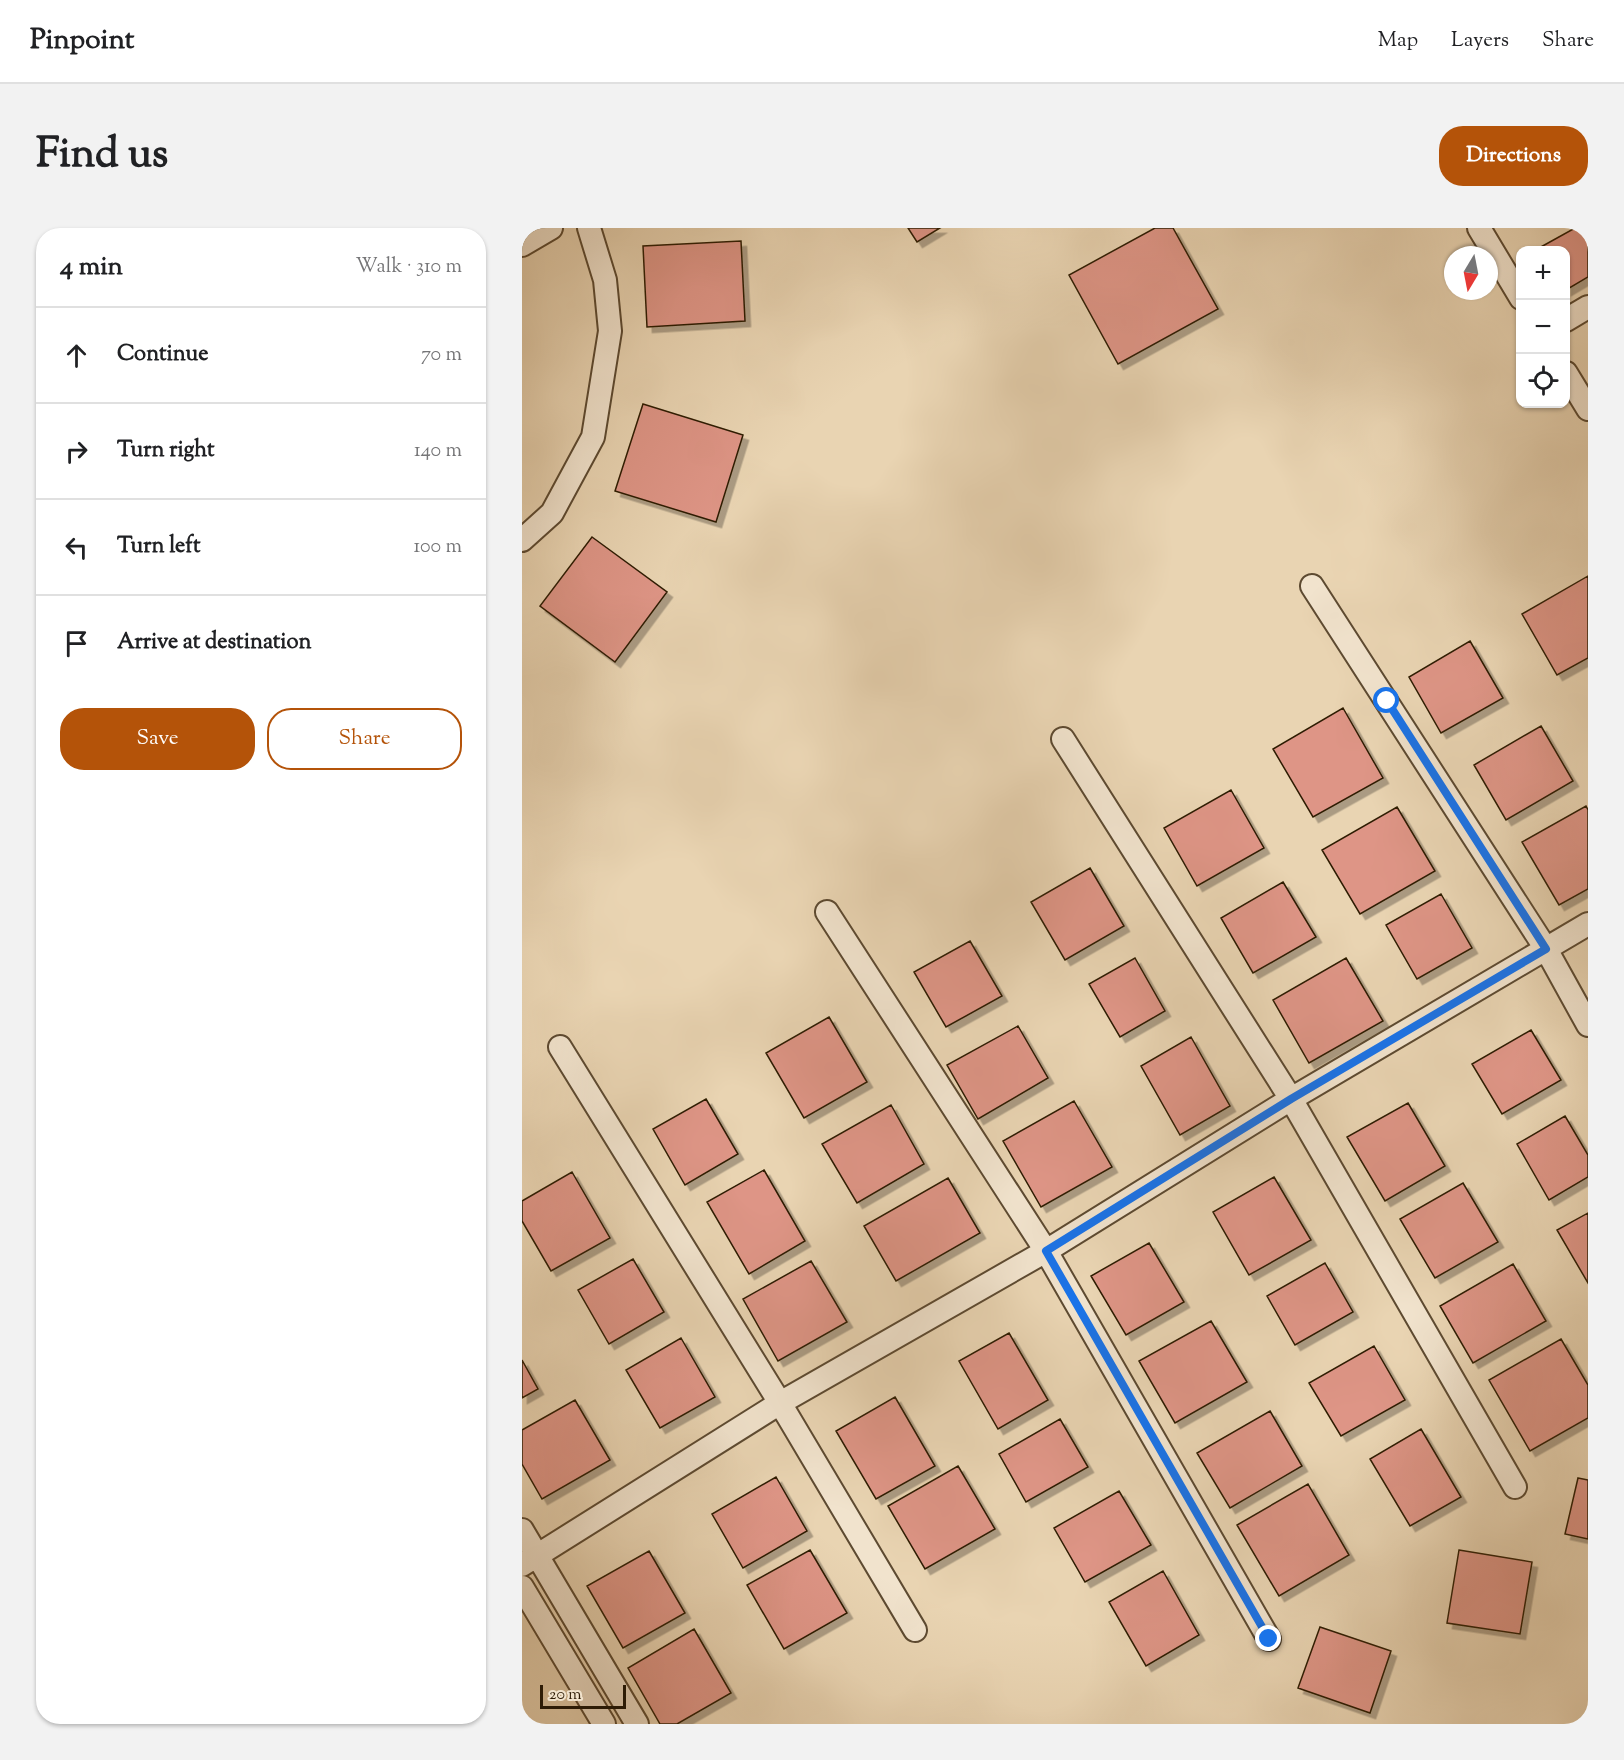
<!DOCTYPE html>
<html lang="en">
<head>
<meta charset="utf-8">
<style>
	body { margin:0; font-family:"Sorts Mill Goudy",serif; background:#f2f2f2; color:#202124 }
	.controls { position:absolute; right:18px; top:18px; display:grid; overflow:hidden; border-radius:12px; box-shadow:0 2px 4px #0004 }
	.controls button { width:54px; height:54px; display:grid; place-items:center; padding:0; border:0; border-bottom:2px solid #e0e0e0; background:#fff; color:#202124; font:30px sans-serif }
	.compass { position:absolute; left:922px; top:18px; width:54px; height:54px; border-radius:50%; background:#fff; box-shadow:0 2px 4px #0004; rotate:190deg }
	.scale { position:absolute; left:18px; bottom:15px; width:86px; box-sizing:border-box; padding-left:6px; border:3px solid #2e1c06; border-top:0; font-size:16px; line-height:21px; white-space:nowrap; color:#2e1c06; -webkit-text-stroke:4px #f1e3cd; paint-order:stroke }
	.stop { position:absolute; width:18px; height:18px; margin:-14px; border:4px solid #1a73e8; border-radius:50%; background:#fff }
	.stop.end { background:#1a73e8; border-color:#fff; box-shadow:0 2px 6px #0008 }
	.list { margin:0; padding:0; list-style:none }
	h2 { display:flex; justify-content:space-between; align-items:center; height:78px; margin:0; padding:0 24px; font-size:26px }
	h2 small { font-size:20px; font-weight:400; color:#757577 }
	.list li { display:grid; grid-template-columns:39px 1fr auto; gap:18px; align-items:center; box-sizing:border-box; height:96px; padding:0 24px; border-top:2px solid #e0e0e0 }
	.list b { display:block; font-size:22px; white-space:nowrap }
	.list em { font-size:20px; font-style:normal; color:#757577 }
	.actions { display:flex; gap:12px; padding:18px 24px }
	.actions a { flex:1; padding:14px 0; border:2px solid #b45309; border-radius:24px; text-align:center; font-size:21px; color:#b45309 }
	.actions .main { background:#b45309; color:#fff }
	.icon { flex:none; width:33px; height:33px; fill:none; stroke:currentColor; stroke-width:2; stroke-linecap:round; stroke-linejoin:round }
	.map { position:relative; flex:none; width:1066px; height:1496px; overflow:hidden; border-radius:24px }
	header { display:flex; align-items:center; gap:36px; box-sizing:border-box; height:84px; padding:0 30px; background:#fff; border-bottom:2px solid #e0e0e0 }
	header strong { font-size:28px }
	nav { display:flex; gap:33px; margin-inline-start:auto; font-size:21px }
	.intro { display:flex; align-items:center; justify-content:space-between; box-sizing:border-box; height:144px; padding:0 36px }
	h1 { margin:0; font-size:42px }
	.button { padding:15px 27px; border-radius:24px; background:#b45309; color:#fff; font-size:21px; font-weight:700 }
	main { display:flex; gap:36px; padding:0 36px }
	aside { flex:1; background:#fff; border-radius:24px; box-shadow:0 2px 4px #0004 }
	.map>svg:first-child { display:block }
</style>
</head>
<body>
<header>
<strong>Pinpoint</strong>
<nav><a>Map</a><a>Layers</a><a>Share</a></nav>
</header>
<div class="intro"><h1>Find us</h1><a class="button">Directions</a></div>
<main>
<aside>
<h2>4 min<small>Walk · 310 m</small></h2>
<ul class="list">
<li><svg class="icon" aria-label="ahead" viewBox="0 0 24 24"><path d="M12 20V5M6 11l6-6 6 6"/></svg><div><b>Continue</b></div><em>70 m</em></li>
<li><svg class="icon" aria-label="right" viewBox="0 0 24 24"><path d="M7 20v-9h11M14 6l5 5-5 5"/></svg><div><b>Turn right</b></div><em>140 m</em></li>
<li><svg class="icon" aria-label="left" viewBox="0 0 24 24"><path d="M17 20v-9H6M10 6l-5 5 5 5"/></svg><div><b>Turn left</b></div><em>100 m</em></li>
<li><svg class="icon" aria-label="arrive" viewBox="0 0 24 24"><path d="M6 21V4h12l-3 4 3 4H6"/></svg><div><b>Arrive at destination</b></div></li>
</ul>
<div class="actions"><a class="main">Save</a><a>Share</a></div>
</aside>
<div class="map">
<svg width="1066" height="1496" viewBox="0 0 1066 1496">
	<defs>
		<filter id="shadow"><feDropShadow dx="5.5" dy="5.5" stdDeviation="0" flood-color="#0004"/></filter>
	</defs>
	<rect width="100%" height="100%" fill="#e9d4b2"/>
	<filter id="stains"><feTurbulence type="fractalNoise" baseFrequency=".00333" numOctaves="4"/><feColorMatrix values="0 0 0 0 .2 0 0 0 0 .09 0 0 0 0 .02 0 0 0 .5 -.17"/></filter>
	<radialGradient id="worn" r=".72"><stop offset=".6" stop-color="#630" stop-opacity="0"/><stop offset="1" stop-color="#630" stop-opacity=".3"/></radialGradient>
	<path fill="#de9586" stroke="#2e1c06" stroke-width="1.5" filter="url(#shadow)" d="M 386,0 L 418,0 L 395,14 Z
		M 633,0 L 651,0 L 696,81 L 596,136 L 547,47 Z
		M 1053,0 L 1066,0 L 1066,49 L 1044,62 L 1044,22 L 1019,22 L 1017,20 Z
		M 219,13 L 223,93 L 125,99 L 121,18 Z
		M 121,176 L 221,207 L 194,294 L 93,263 Z
		M 70,309 L 145,364 L 93,434 L 18,378 Z
		M 1066,348 L 1066,430 L 1035,447 L 1000,386 Z
		M 948,413 L 981,470 L 919,505 L 887,449 Z
		M 821,480 L 861,550 L 791,589 L 751,521 Z
		M 1019,498 L 1051,553 L 984,592 L 952,537 Z
		M 709,562 L 742,620 L 675,658 L 642,600 Z
		M 1064,578 L 1066,582 L 1066,661 L 1037,677 L 1000,614 Z
		M 875,579 L 913,643 L 838,686 L 800,622 Z
		M 568,640 L 602,698 L 543,732 L 509,674 Z
		M 761,654 L 794,709 L 731,745 L 699,690 Z
		M 919,666 L 950,720 L 895,751 L 864,697 Z
		M 448,713 L 480,768 L 424,799 L 392,744 Z
		M 613,730 L 643,783 L 598,809 L 567,756 Z
		M 824,730 L 861,793 L 787,835 L 751,772 Z
		M 307,789 L 345,854 L 282,890 L 244,825 Z
		M 496,798 L 526,850 L 456,891 L 425,837 Z
		M 1009,802 L 1039,852 L 980,886 L 950,836 Z
		M 669,809 L 708,878 L 658,907 L 619,838 Z
		M 184,871 L 216,926 L 163,957 L 131,901 Z
		M 552,873 L 590,939 L 519,979 L 481,913 Z
		M 886,875 L 923,938 L 863,973 L 825,909 Z
		M 369,877 L 402,936 L 335,975 L 300,916 Z
		M 1043,888 L 1066,927 L 1066,949 L 1027,972 L 995,916 Z
		M 242,942 L 283,1013 L 227,1046 L 185,974 Z
		M 50,944 L 88,1010 L 29,1043 L 0,993 L 0,973 Z
		M 752,949 L 789,1012 L 727,1047 L 691,984 Z
		M 426,950 L 458,1005 L 374,1053 L 342,998 Z
		M 941,955 L 976,1014 L 913,1050 L 878,991 Z
		M 1066,985 L 1066,1055 L 1035,1002 Z
		M 627,1015 L 662,1074 L 604,1107 L 569,1048 Z
		M 111,1031 L 142,1084 L 87,1116 L 56,1062 Z
		M 289,1033 L 325,1094 L 256,1133 L 221,1071 Z
		M 803,1035 L 831,1084 L 773,1117 L 745,1068 Z
		M 991,1036 L 1024,1093 L 951,1135 L 918,1078 Z
		M 689,1093 L 725,1154 L 653,1195 L 617,1133 Z
		M 487,1105 L 526,1172 L 476,1201 L 437,1133 Z
		M 159,1110 L 193,1169 L 138,1200 L 104,1142 Z
		M 1039,1111 L 1066,1157 L 1066,1190 L 1008,1223 L 967,1152 Z
		M 852,1118 L 883,1172 L 819,1208 L 787,1155 Z
		M 0,1132 L 16,1161 L 0,1170 Z
		M 373,1169 L 413,1238 L 354,1271 L 314,1203 Z
		M 53,1172 L 88,1232 L 20,1271 L 0,1236 L 0,1202 Z
		M 748,1183 L 780,1238 L 708,1280 L 675,1225 Z
		M 538,1191 L 566,1239 L 504,1274 L 477,1226 Z
		M 899,1201 L 939,1269 L 888,1298 L 848,1231 Z
		M 436,1238 L 473,1301 L 403,1341 L 366,1278 Z
		M 254,1249 L 285,1303 L 221,1340 L 190,1286 Z
		M 1056,1250 L 1066,1252 L 1066,1311 L 1043,1306 Z
		M 786,1256 L 827,1327 L 757,1368 L 715,1297 Z
		M 597,1263 L 629,1317 L 563,1354 L 532,1300 Z
		M 288,1322 L 325,1385 L 262,1421 L 225,1357 Z
		M 937,1322 L 1010,1334 L 998,1406 L 925,1395 Z
		M 127,1323 L 163,1385 L 101,1420 L 65,1358 Z
		M 641,1343 L 677,1407 L 624,1438 L 587,1374 Z
		M 798,1399 L 869,1423 L 848,1485 L 776,1460 Z
		M 172,1401 L 209,1465 L 155,1496 L 138,1496 L 106,1440 Z"/>
	<g fill="none" stroke-linecap="round" stroke-linejoin="round">
		<g stroke="#5d4a31" stroke-width="26">
			<path id="street" d="M 957,0 L 999,70
				M 0,17 L 29,0
				M 1044,92 L 1066,79
				M 1044,145 L 1066,181
				M 0,312 L 30,285 L 71,209 L 88,103 L 83,52 L 67,0
				M 790,358 L 1024,721 L 1066,797
				M 541,511 L 769,871 L 993,1259
				M 305,684 L 524,1023 L 747,1411
				M 38,819 L 258,1175 L 393,1402
				M 0,1302 L 115,1496
				M 0,1337 L 258,1175 L 524,1023 L 769,871 L 1066,696
				M 0,1359 L 82,1496"/>
		</g>
		<use href="#street" stroke="#f1e3cd" stroke-width="22"/>
	</g>
	<g fill="none" stroke-linecap="round" stroke-linejoin="round">
		<path stroke="#1a73e8" stroke-width="8" d="M 747,1411 L 524,1023 L 769,871 L 1024,721 L 865,473"/>
	</g>
	<rect width="100%" height="100%" filter="url(#stains)"/>
	<rect width="100%" height="100%" fill="url(#worn)"/>
</svg>
<div class="controls">
<button>+</button>
<button>−</button>
<button><svg class="icon" aria-label="locate" viewBox="0 0 24 24"><circle cx="12" cy="12" r="6"/><path d="M12 2v4M12 18v4M2 12h4M18 12h4"/></svg></button>
</div>
<svg class="compass" viewBox="-18 -18 36 36"><path d="M0-13l5 13h-10z" fill="#e53935"/><path d="M0 13l5-13h-10z" fill="#757577"/></svg>
<div class="scale">20 m</div>
<div class="stop" style="left:865px;top:473px"></div>
<div class="stop end" style="left:747px;top:1411px"></div>
</div>
</main>
</body>
</html>
